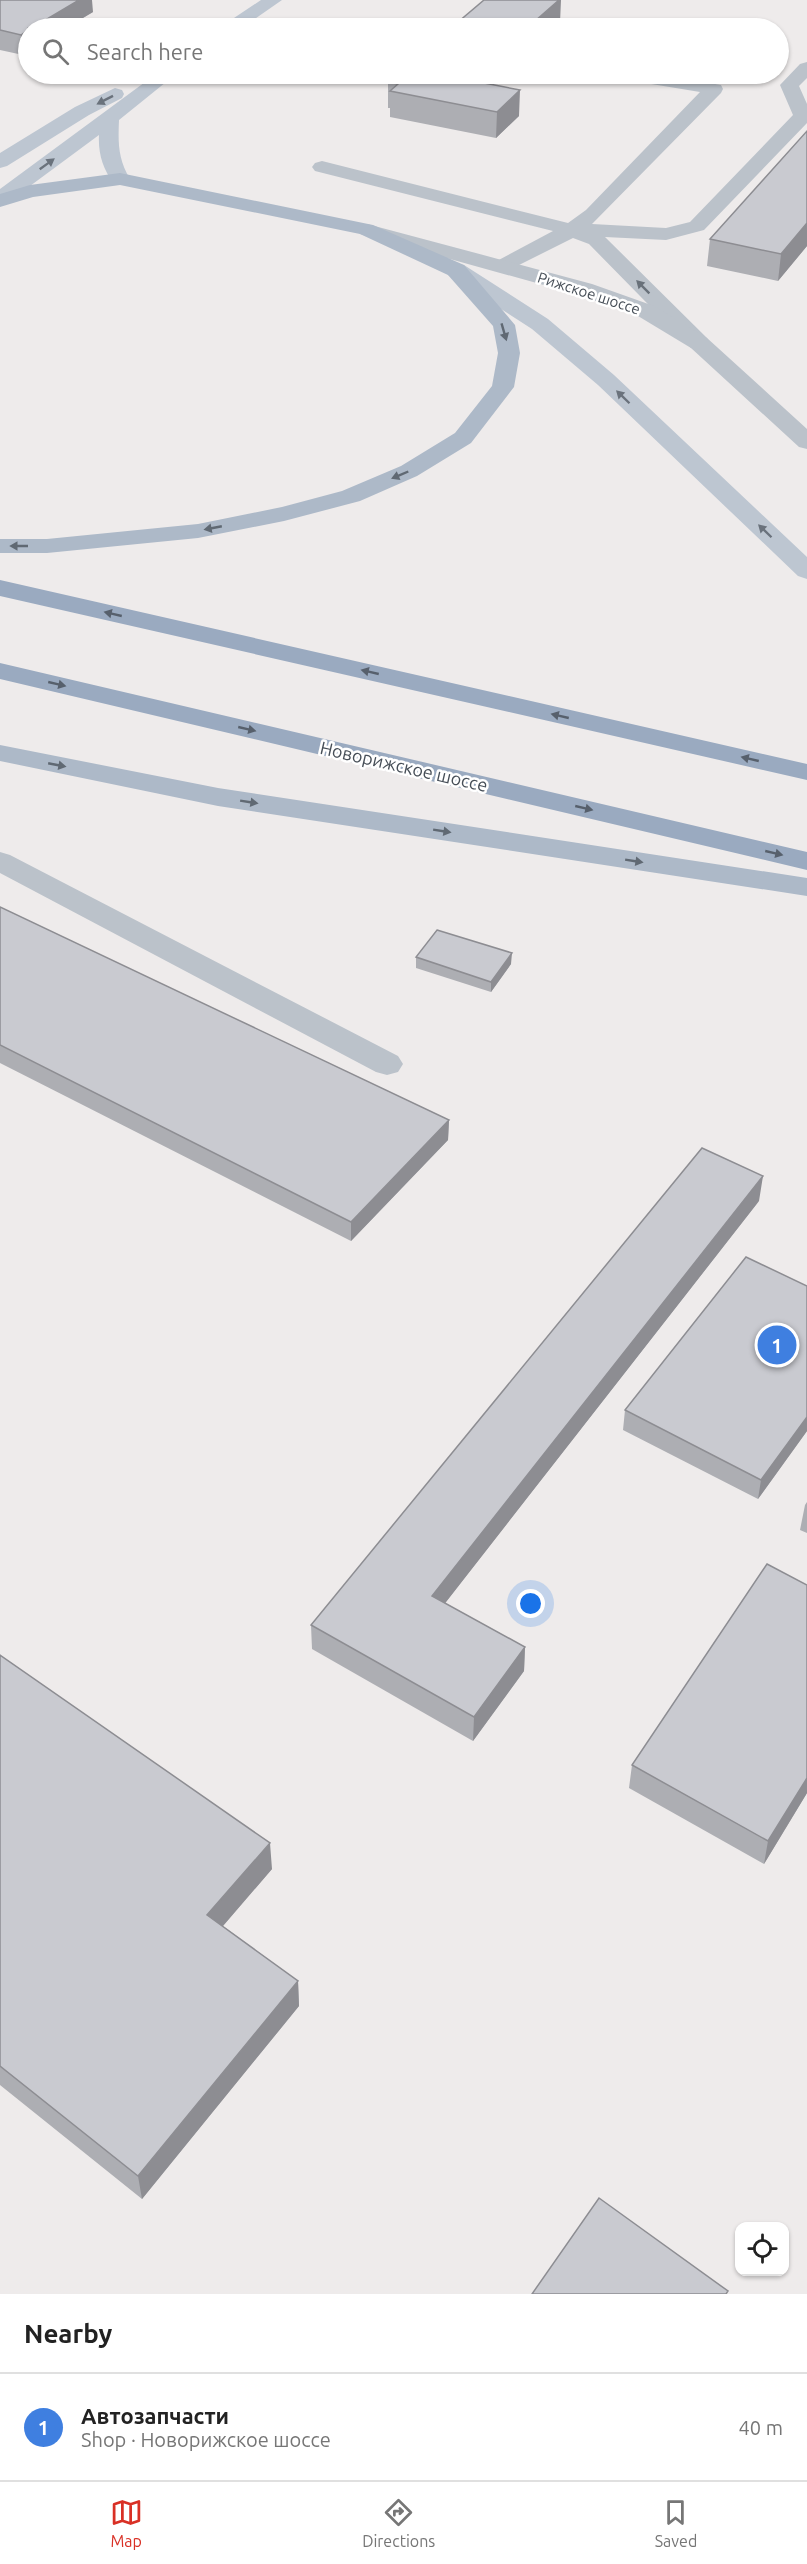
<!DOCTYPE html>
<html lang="en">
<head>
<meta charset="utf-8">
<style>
	body { margin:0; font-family:Ubuntu,sans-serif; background:#f2f2f2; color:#222 }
	.controls { position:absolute; right:18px; bottom:18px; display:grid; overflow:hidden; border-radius:12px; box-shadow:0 2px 4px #0004 }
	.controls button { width:54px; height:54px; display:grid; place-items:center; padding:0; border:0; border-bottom:2px solid #e0e0e0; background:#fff; color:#222; font:30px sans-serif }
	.you { position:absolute; left:531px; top:1604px; width:21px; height:21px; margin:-15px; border:4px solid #fff; border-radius:50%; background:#1a73e8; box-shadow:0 0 0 9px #1a73e833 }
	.badge { display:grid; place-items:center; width:39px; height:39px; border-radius:50%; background:#d93025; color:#fff; font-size:20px; font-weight:700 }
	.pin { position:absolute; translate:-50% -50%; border:3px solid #fff; box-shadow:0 2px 6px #0006 }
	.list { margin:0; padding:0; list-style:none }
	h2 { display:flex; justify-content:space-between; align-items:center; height:78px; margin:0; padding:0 24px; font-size:26px }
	h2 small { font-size:20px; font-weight:400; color:#767676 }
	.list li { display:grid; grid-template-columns:39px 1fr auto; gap:18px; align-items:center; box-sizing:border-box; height:108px; padding:0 24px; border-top:2px solid #e0e0e0 }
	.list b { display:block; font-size:22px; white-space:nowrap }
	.list p { margin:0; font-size:20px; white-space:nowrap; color:#767676 }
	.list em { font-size:20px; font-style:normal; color:#767676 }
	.icon { flex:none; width:33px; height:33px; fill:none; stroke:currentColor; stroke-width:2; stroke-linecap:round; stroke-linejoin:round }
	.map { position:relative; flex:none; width:807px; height:2294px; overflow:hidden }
	.search { position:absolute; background:#fff; box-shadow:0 2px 4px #0004; left:18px; right:18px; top:18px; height:66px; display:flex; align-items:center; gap:15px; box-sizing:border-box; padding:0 21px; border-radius:33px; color:#767676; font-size:22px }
	.sheet { height:186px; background:#fff }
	nav { display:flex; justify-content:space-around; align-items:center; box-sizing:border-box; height:84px; border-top:2px solid #e0e0e0; background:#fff; font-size:16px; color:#767676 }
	nav a { display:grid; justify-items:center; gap:3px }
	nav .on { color:#d93025 }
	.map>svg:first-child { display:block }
</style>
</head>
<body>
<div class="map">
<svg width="807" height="2294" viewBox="0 0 807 2294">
	<rect width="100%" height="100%" fill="#eeebeb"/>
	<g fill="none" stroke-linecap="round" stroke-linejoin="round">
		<path fill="#bbc2ca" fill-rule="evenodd" d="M 807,62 L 807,78 L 799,86 L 807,104 L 807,123 L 704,230 L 666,240 L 605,237 L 707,338 L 710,343 L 707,348 L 699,350 L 691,348 L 589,244 L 573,238 L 509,270 L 502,272 L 495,270 L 491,266 L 495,262 L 553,231 L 315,171 L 312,167 L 315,163 L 322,161 L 568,223 L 586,210 L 700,92 L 627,80 L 620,78 L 618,74 L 657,74 L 721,85 L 723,89 L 721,93 L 592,224 L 666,228 L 690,222 L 793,115 L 780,85 L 800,64 Z
			M 0,852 L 10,855 L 398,1056 L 403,1064 L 398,1072 L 387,1075 L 376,1072 L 0,873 Z"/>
		<path fill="#bbc2ca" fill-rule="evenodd" d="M 367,224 L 592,284 L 654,306 L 707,338 L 807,429 L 807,449 L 799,447 L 691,348 L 638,316 L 576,294 L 360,234 L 357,230 L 360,226 Z"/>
		<path fill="#bdc6d1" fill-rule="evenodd" d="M 261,0 L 282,0 L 242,28 L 222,28 L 225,24 Z
			M 156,74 L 176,74 L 119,120 C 118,143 118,159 130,179 L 127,183 L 113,183 C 103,168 98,154 99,135 L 7,203 L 0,205 L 0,189 Z
			M 115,88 L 122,90 L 124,94 L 122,98 L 89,115 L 7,166 L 0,168 L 0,153 L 75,107 Z
			M 456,264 L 464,265 L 548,319 L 614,375 L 807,557 L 807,579 L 798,576 L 598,385 L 532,329 L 448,275 L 445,270 L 448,265 Z"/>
		<path fill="#adb9c8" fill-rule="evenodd" d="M 120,173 L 373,225 L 464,265 L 515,325 L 520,353 L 514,387 L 471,443 L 417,476 L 360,501 L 284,521 L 198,538 L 47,553 L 0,553 L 0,539 L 47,539 L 198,524 L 282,507 L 342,491 L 401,466 L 455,433 L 492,386 L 498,353 L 493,326 L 448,275 L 360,234 L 120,185 L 33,197 L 0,207 L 0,194 L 30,185 Z
			M 0,745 L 218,788 L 807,878 L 807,896 L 218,806 L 0,761 Z"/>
		<path fill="#9aaac0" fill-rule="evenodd" d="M 0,580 L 807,764 L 807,780 L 0,596 Z
			M 0,663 L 807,852 L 807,870 L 0,679 Z"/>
	</g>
	<path fill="#adaeb3" d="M 0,0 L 93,12 L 66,28 L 28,28 L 23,55 L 0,50 Z
		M 388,82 L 492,85 L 519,116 L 496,138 L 390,117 L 390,108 L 388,108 Z
		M 807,131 L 807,246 L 778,281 L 707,266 L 710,239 Z
		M 0,907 L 449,1120 L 448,1140 L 351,1241 L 0,1063 Z
		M 416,957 L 511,964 L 491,992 L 416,968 Z
		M 759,1201 L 445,1603 L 525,1647 L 524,1671 L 473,1741 L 312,1649 L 311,1625 Z
		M 807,1286 L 807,1431 L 758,1499 L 623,1430 L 625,1410 Z
		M 807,1502 L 807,1533 L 800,1530 L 805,1505 Z
		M 807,1585 L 807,1793 L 764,1864 L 629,1788 L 632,1765 Z
		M 0,1655 L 272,1869 L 223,1926 L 298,1981 L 299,2006 L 142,2199 L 0,2085 Z"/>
	<path fill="#8d8d92" d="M 79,0 L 92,0 L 93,12 L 66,28 L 32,28 Z
		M 559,0 L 561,0 L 560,23 L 554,28 L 527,28 Z
		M 28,30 L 28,52 L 23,55 L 21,35 Z
		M 477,74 L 505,74 L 469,106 L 469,80 Z
		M 520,90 L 519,116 L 496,138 L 497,112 Z
		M 807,223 L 807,246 L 778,281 L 781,254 Z
		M 512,953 L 511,964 L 491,992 L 491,982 Z
		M 449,1120 L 448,1140 L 351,1241 L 351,1222 Z
		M 763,1176 L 759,1201 L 432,1620 L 432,1596 Z
		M 807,1417 L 807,1431 L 758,1499 L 761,1480 Z
		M 525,1647 L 524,1671 L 473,1741 L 474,1717 Z
		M 807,1778 L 807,1793 L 764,1864 L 768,1841 Z
		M 270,1843 L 272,1869 L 210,1941 L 207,1915 Z
		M 298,1981 L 299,2006 L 142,2199 L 138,2176 Z"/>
	<path fill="#c9cad0" stroke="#8d8d92" stroke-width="1.5" d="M 0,0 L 79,0 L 32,28 L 28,28 L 28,30 L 21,35 L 0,30 Z
		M 484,0 L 559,0 L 527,28 L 451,28 Z
		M 398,74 L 477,74 L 469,80 L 520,90 L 497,112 L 390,91 L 398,84 L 388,82 Z
		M 807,131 L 807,223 L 781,254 L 710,239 Z
		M 0,907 L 449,1120 L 351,1222 L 0,1045 Z
		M 437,930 L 512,953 L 491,982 L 416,957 Z
		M 702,1148 L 763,1176 L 432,1596 L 525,1647 L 474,1717 L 311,1625 Z
		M 746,1257 L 807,1286 L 807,1417 L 761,1480 L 625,1410 Z
		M 767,1564 L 807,1585 L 807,1778 L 768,1841 L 632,1765 Z
		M 0,1655 L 270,1843 L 207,1915 L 298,1981 L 138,2176 L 0,2066 Z
		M 599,2198 L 728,2291 L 726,2294 L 532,2294 Z"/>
	<defs><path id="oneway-solid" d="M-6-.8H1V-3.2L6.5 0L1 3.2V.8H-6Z" transform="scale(1.5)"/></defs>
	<g fill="#6a727c">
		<use href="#oneway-solid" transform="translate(105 100) rotate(153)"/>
		<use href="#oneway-solid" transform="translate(47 164) rotate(-36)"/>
		<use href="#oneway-solid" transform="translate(623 397) rotate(-136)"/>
		<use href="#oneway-solid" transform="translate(765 531) rotate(-136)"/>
	</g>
	<use fill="#69717a" href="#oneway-solid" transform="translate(643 287) rotate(-135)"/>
	<g fill="#606973">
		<use href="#oneway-solid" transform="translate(504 332) rotate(74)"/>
		<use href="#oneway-solid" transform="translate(400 475) rotate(157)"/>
		<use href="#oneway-solid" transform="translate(213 528) rotate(169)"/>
		<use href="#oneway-solid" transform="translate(19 546) rotate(180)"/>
		<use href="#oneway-solid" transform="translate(57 765) rotate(11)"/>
		<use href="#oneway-solid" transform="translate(249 802) rotate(9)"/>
		<use href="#oneway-solid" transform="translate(442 831) rotate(9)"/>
		<use href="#oneway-solid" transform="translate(634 861) rotate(9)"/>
	</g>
	<g fill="#57606c">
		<use href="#oneway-solid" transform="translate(113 614) rotate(-167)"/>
		<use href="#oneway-solid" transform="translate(370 672) rotate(-167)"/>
		<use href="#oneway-solid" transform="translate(57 684) rotate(13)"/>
		<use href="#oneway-solid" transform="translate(560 716) rotate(-167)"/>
		<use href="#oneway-solid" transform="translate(247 729) rotate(13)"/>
		<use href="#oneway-solid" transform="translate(750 759) rotate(-167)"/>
		<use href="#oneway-solid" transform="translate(584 808) rotate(13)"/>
		<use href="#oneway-solid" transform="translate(774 853) rotate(13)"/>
	</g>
	<g text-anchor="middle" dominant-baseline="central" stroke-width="5" stroke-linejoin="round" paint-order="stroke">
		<g font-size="15" fill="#464e57" stroke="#fff">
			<text transform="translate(589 293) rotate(18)">Рижское шоссе</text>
		</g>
		<g font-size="18" fill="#464e57" stroke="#fff">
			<text transform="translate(404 766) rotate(13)">Новорижское шоссе</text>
		</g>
	</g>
</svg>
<div class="controls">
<button><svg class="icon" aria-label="locate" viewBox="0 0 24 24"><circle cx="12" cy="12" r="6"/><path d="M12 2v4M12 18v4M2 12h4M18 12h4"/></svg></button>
</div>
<div class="you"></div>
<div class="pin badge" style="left:777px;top:1345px;background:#3f7fe0">1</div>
<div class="search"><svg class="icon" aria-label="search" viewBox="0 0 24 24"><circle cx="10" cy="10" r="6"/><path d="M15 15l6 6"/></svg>Search here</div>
</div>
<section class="sheet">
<h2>Nearby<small></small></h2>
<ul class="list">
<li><span class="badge" style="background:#3f7fe0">1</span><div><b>Автозапчасти</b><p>Shop · Новорижское шоссе</p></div><em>40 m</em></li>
</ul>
</section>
<nav>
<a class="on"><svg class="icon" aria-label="map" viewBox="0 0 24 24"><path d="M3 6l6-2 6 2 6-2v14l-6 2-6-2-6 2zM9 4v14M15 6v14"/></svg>Map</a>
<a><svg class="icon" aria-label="directions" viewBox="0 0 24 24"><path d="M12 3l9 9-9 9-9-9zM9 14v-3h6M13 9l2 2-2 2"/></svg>Directions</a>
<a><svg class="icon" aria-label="saved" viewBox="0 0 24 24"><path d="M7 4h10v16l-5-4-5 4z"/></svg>Saved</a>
</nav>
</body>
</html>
